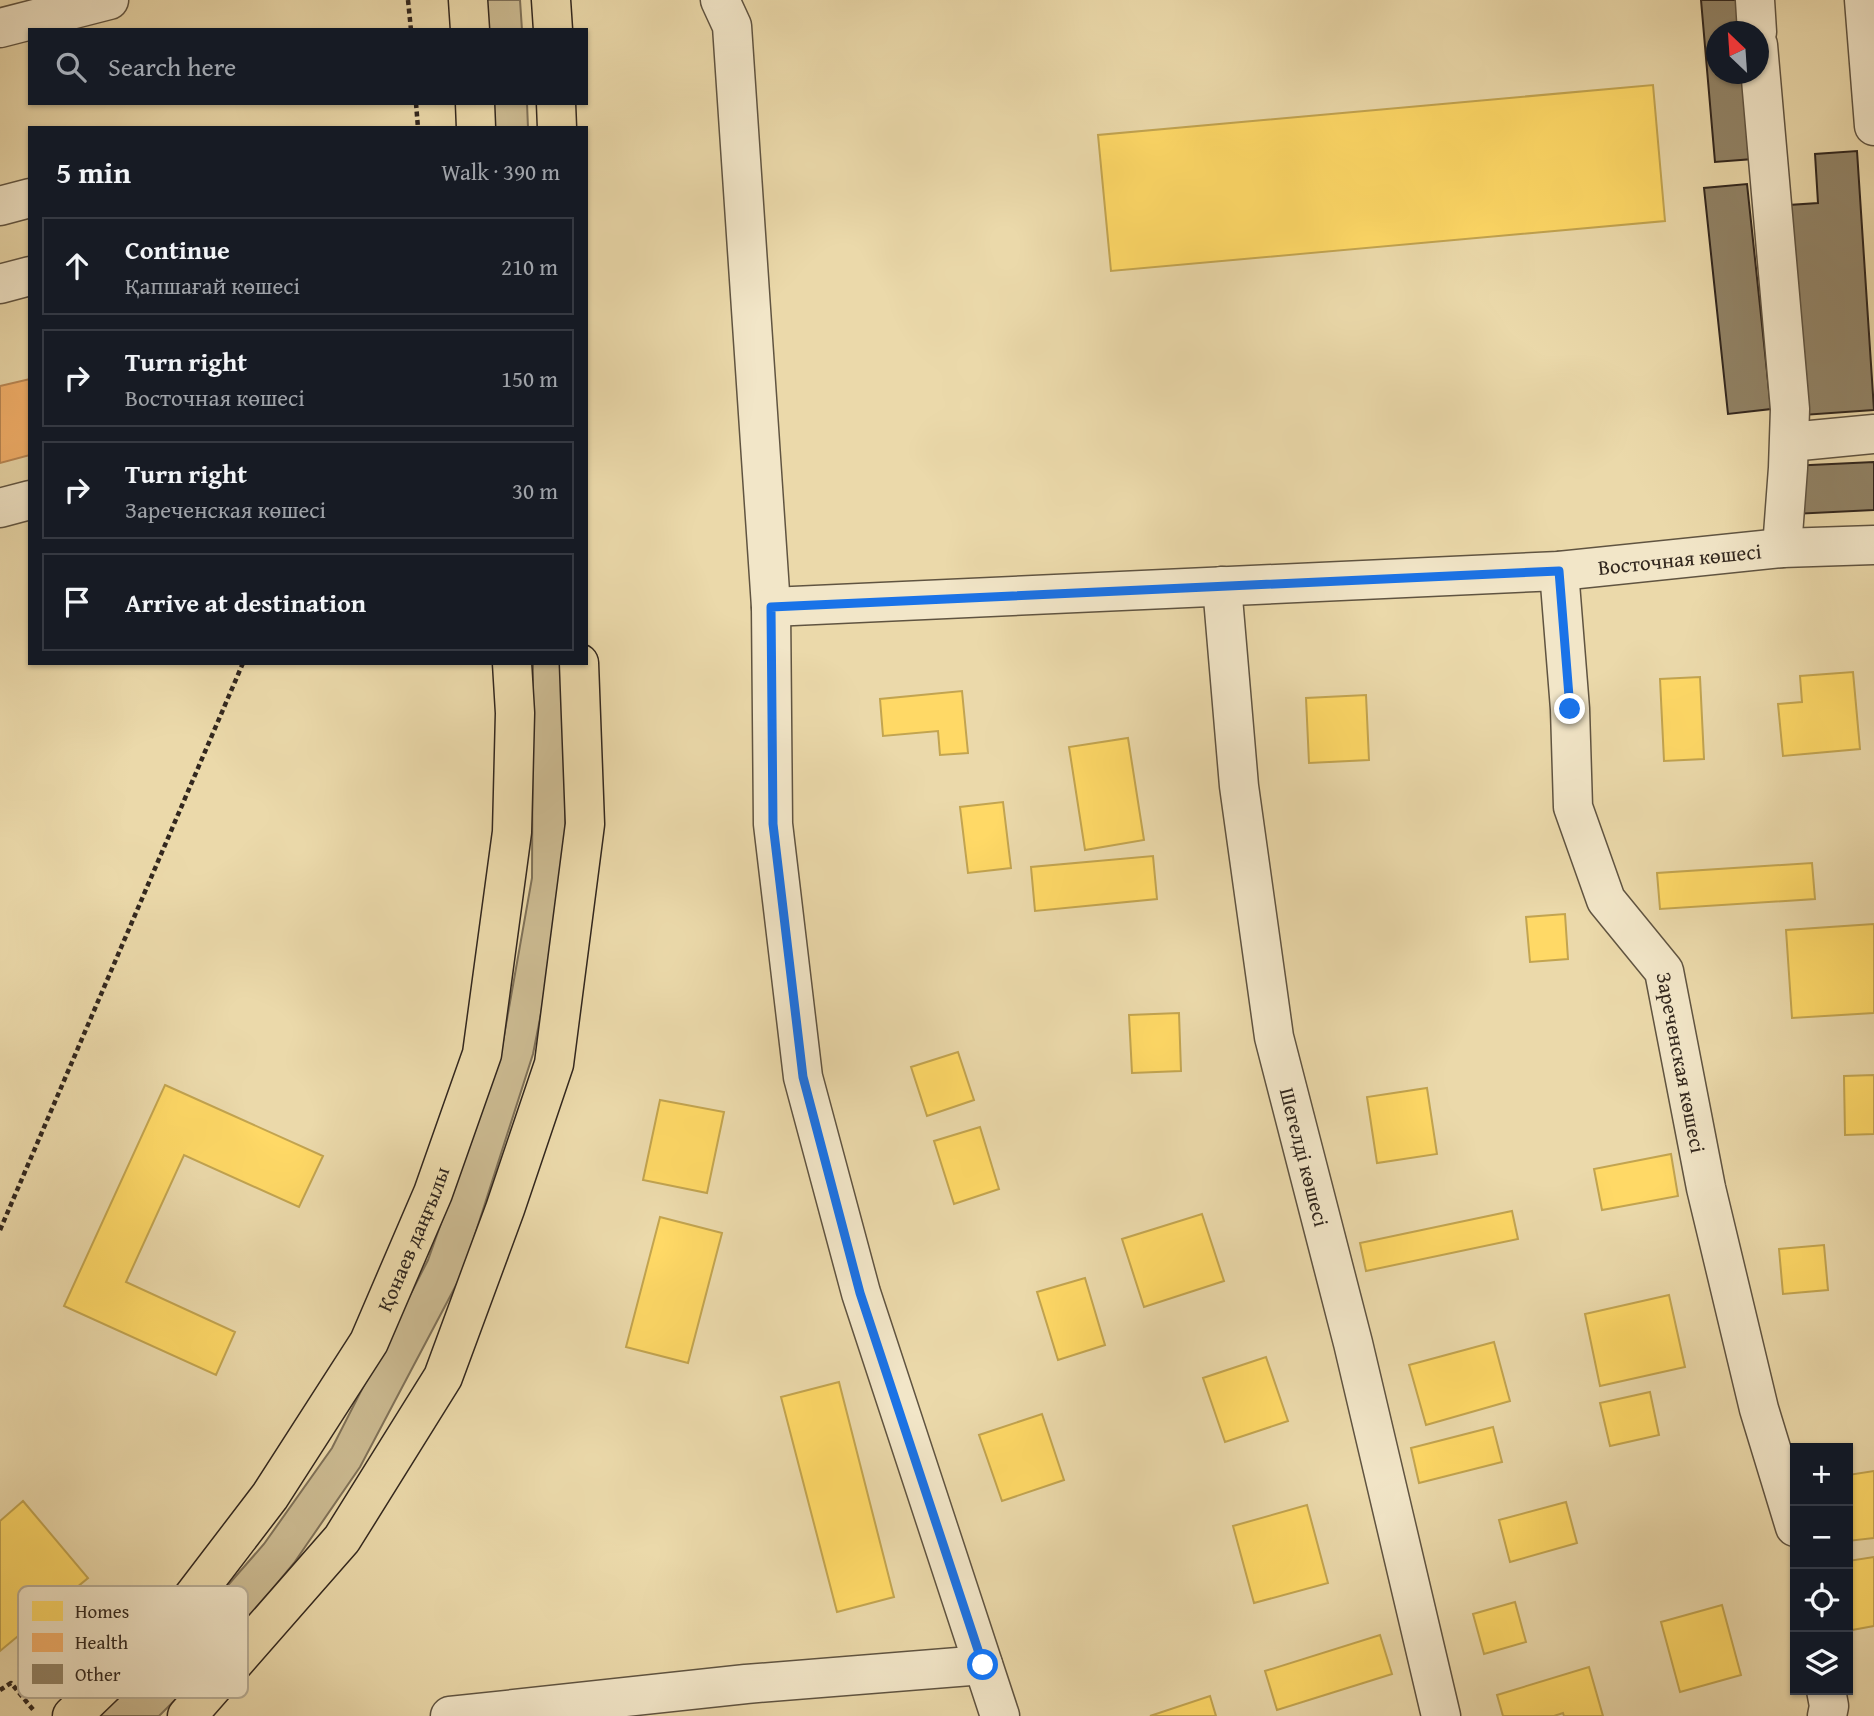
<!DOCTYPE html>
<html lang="en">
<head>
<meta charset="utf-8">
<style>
	body { margin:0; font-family:"Gentium Book Plus",serif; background:#20242c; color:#f1f3f6 }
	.controls { position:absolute; right:21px; bottom:21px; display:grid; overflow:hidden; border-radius:0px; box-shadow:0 2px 5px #0004 }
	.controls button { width:63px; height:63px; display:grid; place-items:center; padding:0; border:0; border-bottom:2px solid #363941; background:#171b24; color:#f1f3f6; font:35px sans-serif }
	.compass { position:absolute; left:1706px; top:21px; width:63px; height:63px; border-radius:50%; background:#171b24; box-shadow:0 2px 5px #0004; rotate:335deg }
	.stop { position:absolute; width:21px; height:21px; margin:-16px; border:5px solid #1a73e8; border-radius:50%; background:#fff }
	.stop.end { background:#1a73e8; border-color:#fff; box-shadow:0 2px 7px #0008 }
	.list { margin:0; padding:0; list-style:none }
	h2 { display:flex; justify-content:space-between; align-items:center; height:91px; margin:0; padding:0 28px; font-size:30px }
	h2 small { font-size:23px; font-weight:400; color:#9ea1a6 }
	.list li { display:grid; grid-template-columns:46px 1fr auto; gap:21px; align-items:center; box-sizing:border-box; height:98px; margin:0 14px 14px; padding:0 14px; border:2px solid #363941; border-radius:0px }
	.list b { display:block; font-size:26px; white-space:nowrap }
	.list p { margin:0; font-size:23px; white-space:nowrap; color:#9ea1a6 }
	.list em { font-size:23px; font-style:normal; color:#9ea1a6 }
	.icon { flex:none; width:38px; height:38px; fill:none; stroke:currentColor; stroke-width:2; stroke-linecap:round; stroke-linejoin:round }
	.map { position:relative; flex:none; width:1874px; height:1716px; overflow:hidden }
	.search { position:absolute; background:#171b24; box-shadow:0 2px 5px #0004; left:28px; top:28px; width:560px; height:77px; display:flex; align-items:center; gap:18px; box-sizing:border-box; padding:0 24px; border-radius:0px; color:#9ea1a6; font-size:26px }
	.panel { position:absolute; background:#171b24; box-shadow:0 2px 5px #0004; left:28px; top:126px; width:560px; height:539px; border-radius:0px }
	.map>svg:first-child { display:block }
</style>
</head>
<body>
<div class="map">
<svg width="1874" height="1716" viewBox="0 0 1874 1716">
	<rect width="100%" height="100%" fill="#ebd9aa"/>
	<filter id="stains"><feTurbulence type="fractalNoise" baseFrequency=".00286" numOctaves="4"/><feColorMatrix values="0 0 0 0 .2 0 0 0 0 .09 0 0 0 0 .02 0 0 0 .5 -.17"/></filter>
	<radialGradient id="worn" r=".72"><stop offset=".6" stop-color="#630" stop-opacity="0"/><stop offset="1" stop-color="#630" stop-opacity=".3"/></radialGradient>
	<path fill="#ccbb92" stroke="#7f7158" stroke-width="2" d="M 486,0 L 520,0 L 522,30 L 488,30 Z
		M 493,103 L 527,103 L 528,128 L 495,128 Z
		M 533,663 L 564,663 L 566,887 L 533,1054 L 463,1272 L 360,1467 L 294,1563 L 210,1665 L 159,1716 L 98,1716 L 179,1641 L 264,1544 L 332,1448 L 428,1260 L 501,1053 L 532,878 Z"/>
	<path fill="#ffd966" stroke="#c2a450" stroke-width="2" d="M 1653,85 L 1665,221 L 1111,271 L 1098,135 Z
		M 1853,672 L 1860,749 L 1783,756 L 1778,704 L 1802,702 L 1800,676 Z
		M 1700,677 L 1704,759 L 1664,761 L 1660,679 Z
		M 962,691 L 968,753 L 940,755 L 938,731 L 883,736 L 880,699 Z
		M 1366,695 L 1369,760 L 1309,763 L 1306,698 Z
		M 1128,738 L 1144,840 L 1085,850 L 1069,747 Z
		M 1003,802 L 1011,868 L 968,873 L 960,807 Z
		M 1153,856 L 1157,899 L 1035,911 L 1031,867 Z
		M 1812,863 L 1815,899 L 1660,909 L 1657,873 Z
		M 1565,914 L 1568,959 L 1530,962 L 1526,917 Z
		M 1874,924 L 1874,1013 L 1792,1018 L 1786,930 Z
		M 1179,1013 L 1181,1071 L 1132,1073 L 1129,1015 Z
		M 958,1052 L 974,1100 L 927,1116 L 911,1067 Z
		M 1874,1075 L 1874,1134 L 1845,1135 L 1844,1076 Z
		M 165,1085 L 323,1156 L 299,1207 L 184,1155 L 126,1282 L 235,1332 L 216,1375 L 64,1306 Z
		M 1427,1088 L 1437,1154 L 1377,1163 L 1367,1097 Z
		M 660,1100 L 724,1112 L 707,1193 L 643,1180 Z
		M 980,1127 L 999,1189 L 954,1204 L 934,1141 Z
		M 1671,1154 L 1678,1196 L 1602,1210 L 1594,1169 Z
		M 1512,1211 L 1518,1239 L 1366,1271 L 1360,1243 Z
		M 1202,1214 L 1224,1281 L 1144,1307 L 1122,1239 Z
		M 660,1217 L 722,1233 L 688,1363 L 626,1347 Z
		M 1824,1245 L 1828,1290 L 1783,1294 L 1779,1249 Z
		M 1085,1278 L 1105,1345 L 1058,1360 L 1037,1292 Z
		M 1669,1295 L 1685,1367 L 1600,1386 L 1585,1314 Z
		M 1494,1342 L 1510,1401 L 1426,1425 L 1409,1365 Z
		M 1266,1357 L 1288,1421 L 1225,1442 L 1203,1378 Z
		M 839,1382 L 894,1597 L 837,1612 L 781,1397 Z
		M 1650,1392 L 1659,1435 L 1610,1446 L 1600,1403 Z
		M 1042,1414 L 1064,1480 L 1002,1501 L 979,1435 Z
		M 1493,1427 L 1502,1462 L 1419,1483 L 1411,1448 Z
		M 1874,1471 L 1874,1538 L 1848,1541 L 1848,1475 Z
		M 23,1501 L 88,1578 L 0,1651 L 0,1521 Z
		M 1566,1502 L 1577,1543 L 1510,1562 L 1499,1520 Z
		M 1307,1505 L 1328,1583 L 1254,1603 L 1233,1526 Z
		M 1874,1557 L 1874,1626 L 1852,1630 L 1848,1606 L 1848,1561 Z
		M 1515,1602 L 1526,1642 L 1484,1654 L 1473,1614 Z
		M 1722,1605 L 1741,1675 L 1680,1692 L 1661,1622 Z
		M 1380,1635 L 1392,1674 L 1277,1710 L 1265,1671 Z
		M 1589,1667 L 1603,1716 L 1564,1716 L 1563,1713 L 1554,1716 L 1503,1716 L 1497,1695 Z
		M 1210,1696 L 1216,1716 L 1150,1716 Z"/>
	<path fill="#f6b26b" stroke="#bb8854" stroke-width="2" d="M 30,379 L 30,455 L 0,463 L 0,386 Z"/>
	<path fill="#928467" stroke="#32271e" stroke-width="2" d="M 1701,0 L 1740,0 L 1742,32 L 1716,32 L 1716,74 L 1746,74 L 1753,159 L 1715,162 Z
		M 1857,151 L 1874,410 L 1803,415 L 1789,205 L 1818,203 L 1815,154 Z
		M 1747,184 L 1771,409 L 1728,414 L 1704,188 Z
		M 1874,462 L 1874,510 L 1793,514 L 1790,466 Z"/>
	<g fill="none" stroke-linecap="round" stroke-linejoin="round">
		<g stroke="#605441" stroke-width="41">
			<g id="minor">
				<path d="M 720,0 L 732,26 L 771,607 L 773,824 L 803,1077 L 861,1293 L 1000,1716"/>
				<path d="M 1755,0 L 1757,32"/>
				<path d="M 1864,0 L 1874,126"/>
				<path d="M 0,28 L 109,0"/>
				<path d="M 1758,45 L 1790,409 L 1788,468 L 1782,548"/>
				<path d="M 0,206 L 30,198"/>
				<path d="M 0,284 L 30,276"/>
				<path d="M 1790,442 L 1874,434"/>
				<path d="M 0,508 L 30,500"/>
				<path id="s1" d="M 1559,571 L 1570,709 L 1573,807 L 1606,900 L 1664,971 L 1706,1188 L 1759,1409 L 1795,1527"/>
				<path id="s2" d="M 1222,586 L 1239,786 L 1274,1037 L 1353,1343 L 1441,1716"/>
				<path id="s3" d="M 771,607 L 1559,571 L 1782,548 L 1874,545"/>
				<path d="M 1826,1690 L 1829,1706 L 1827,1716"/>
				<path d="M 450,1716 L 746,1684 L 983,1665"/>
			</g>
		</g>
		<g stroke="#32271e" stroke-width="41">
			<g id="major">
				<path d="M 468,0 L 470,30"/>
				<path d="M 551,0 L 553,30"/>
				<path d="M 475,103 L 476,128"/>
				<path d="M 556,103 L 557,128"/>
				<path id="s4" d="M 72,1716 L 186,1606 L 270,1496 L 369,1342 L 433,1193 L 482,1054 L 512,832 L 515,713 L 512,663"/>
				<path d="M 187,1716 L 342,1539 L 443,1377 L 505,1209 L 554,1064 L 585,824 L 579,663"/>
			</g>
		</g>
		<path stroke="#32271e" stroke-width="4.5" stroke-dasharray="5 3.5" stroke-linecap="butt" d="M 408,0 L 411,30
			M 416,103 L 418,128
			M 0,1230 L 243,663
			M 0,1690 L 11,1683 L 35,1712"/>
		<use href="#minor" stroke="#f2e6c8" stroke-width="38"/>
		<use href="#major" stroke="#ebd9aa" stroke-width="38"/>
	</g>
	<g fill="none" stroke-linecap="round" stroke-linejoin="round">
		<path stroke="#1a73e8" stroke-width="9" d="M 983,1665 L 860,1293 L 803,1077 L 773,824 L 771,607 L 1559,571 L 1570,709"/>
	</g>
	<g text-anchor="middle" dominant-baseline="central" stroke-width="7" stroke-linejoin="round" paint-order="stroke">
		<g font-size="21" fill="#32271e" stroke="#f2e6c8">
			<text stroke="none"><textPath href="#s3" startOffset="910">Восточная көшесі</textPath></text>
			<text stroke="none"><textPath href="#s1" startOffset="520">Зареченская көшесі</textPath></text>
			<text stroke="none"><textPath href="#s2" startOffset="578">Шегелді көшесі</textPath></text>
			<text stroke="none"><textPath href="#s4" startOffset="592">Қонаев даңғылы</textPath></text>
		</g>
	</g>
	<rect x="18" y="1586" width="230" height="112" rx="10" fill="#f2e6c8" stroke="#b8ad95" stroke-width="2"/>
	<rect x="32" y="1601" width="31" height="20" fill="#ffd966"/>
	<rect x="32" y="1633" width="31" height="19" fill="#f6b26b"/>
	<rect x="32" y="1664" width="31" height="20" fill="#928467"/>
	<g font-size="19" fill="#32271e">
		<text x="75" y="1618">Homes</text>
		<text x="75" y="1649">Health</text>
		<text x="75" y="1681">Other</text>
	</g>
	<rect width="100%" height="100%" filter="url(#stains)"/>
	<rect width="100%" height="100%" fill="url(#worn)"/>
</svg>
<div class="controls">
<button>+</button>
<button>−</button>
<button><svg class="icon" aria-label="locate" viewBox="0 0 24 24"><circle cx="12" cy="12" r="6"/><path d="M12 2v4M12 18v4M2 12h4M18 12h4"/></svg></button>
<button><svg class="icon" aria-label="layers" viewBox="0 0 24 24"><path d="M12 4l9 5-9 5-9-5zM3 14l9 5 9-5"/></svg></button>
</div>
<svg class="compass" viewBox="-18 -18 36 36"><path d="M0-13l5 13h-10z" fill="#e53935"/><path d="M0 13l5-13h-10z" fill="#9ea1a6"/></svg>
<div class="stop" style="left:983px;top:1665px"></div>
<div class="stop end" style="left:1570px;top:709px"></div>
<div class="search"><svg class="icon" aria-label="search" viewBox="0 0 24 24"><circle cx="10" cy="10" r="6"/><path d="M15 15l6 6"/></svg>Search here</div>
<section class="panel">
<h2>5 min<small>Walk · 390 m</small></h2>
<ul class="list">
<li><svg class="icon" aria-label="ahead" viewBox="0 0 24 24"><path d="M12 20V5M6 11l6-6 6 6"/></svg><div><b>Continue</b><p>Қапшағай көшесі</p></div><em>210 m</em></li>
<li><svg class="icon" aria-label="right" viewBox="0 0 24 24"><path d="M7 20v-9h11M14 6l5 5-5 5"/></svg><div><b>Turn right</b><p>Восточная көшесі</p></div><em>150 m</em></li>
<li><svg class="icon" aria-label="right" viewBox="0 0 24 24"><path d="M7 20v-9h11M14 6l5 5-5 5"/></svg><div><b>Turn right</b><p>Зареченская көшесі</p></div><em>30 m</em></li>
<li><svg class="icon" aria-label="arrive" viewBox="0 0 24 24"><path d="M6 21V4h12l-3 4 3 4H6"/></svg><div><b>Arrive at destination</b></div></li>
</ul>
</section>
</div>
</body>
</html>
